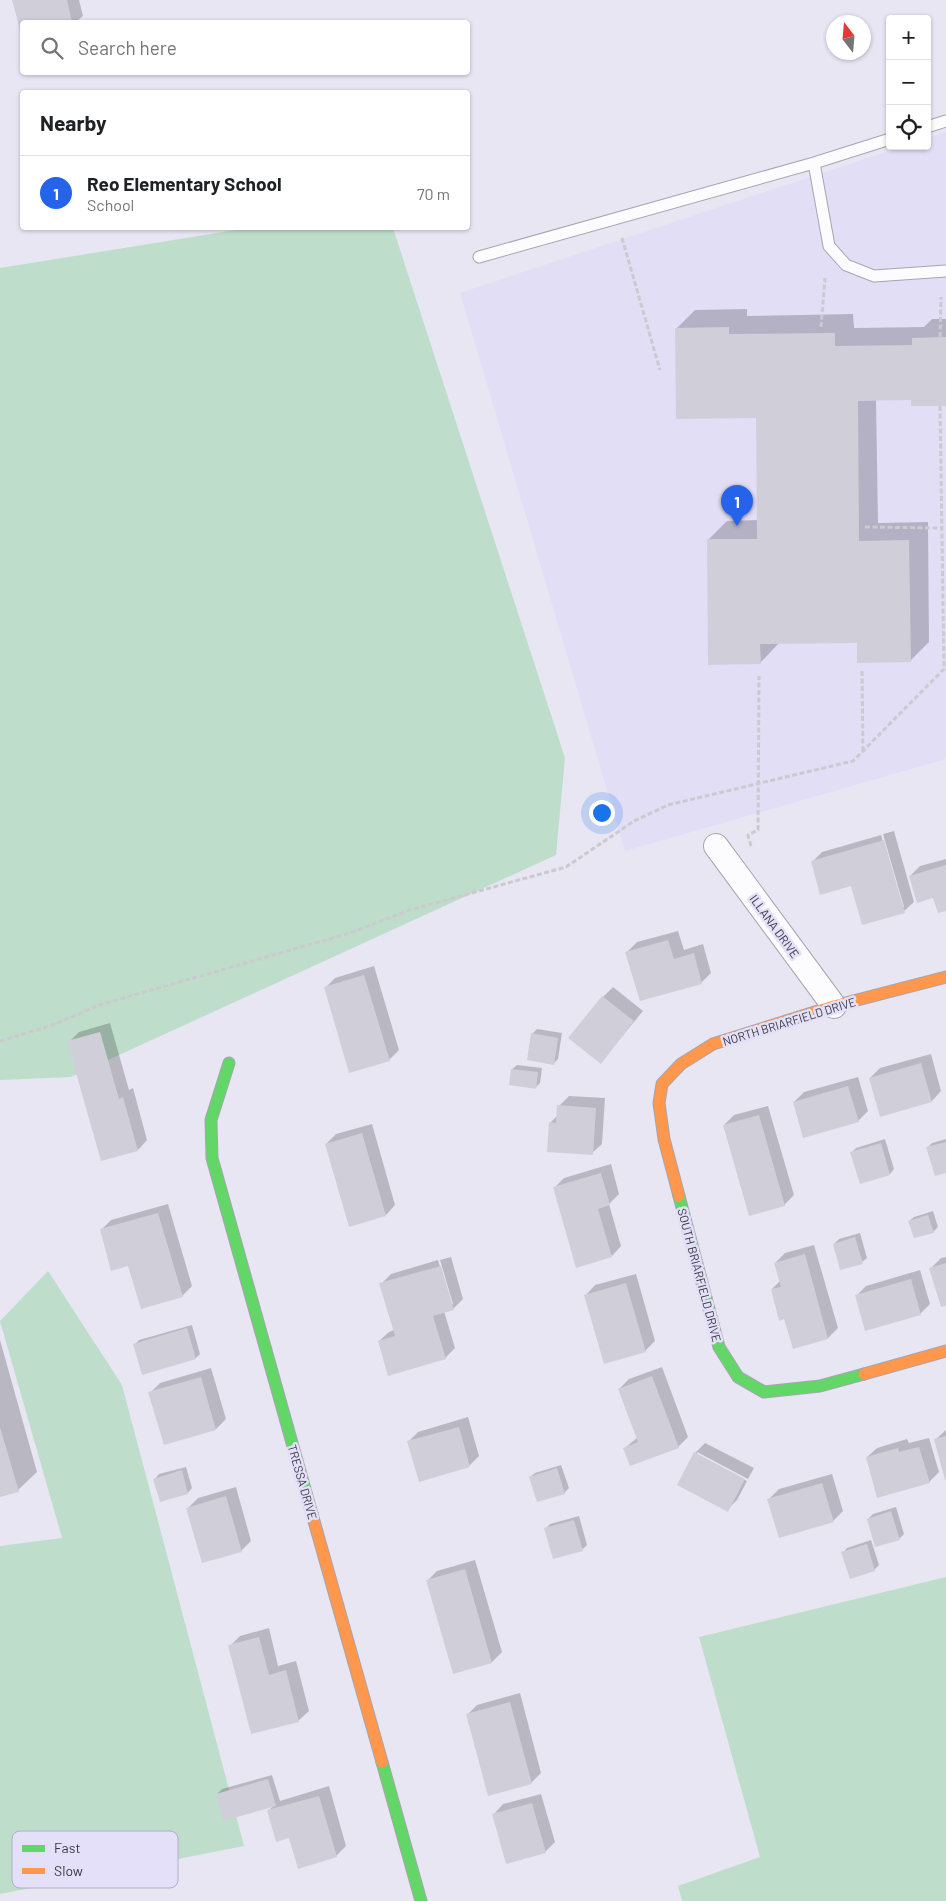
<!DOCTYPE html>
<html lang="en">
<head>
<meta charset="utf-8">
<style>
	body { margin:0; font-family:Barlow,sans-serif; background:#f2f2f2; color:#202124 }
	.controls { position:absolute; right:15px; top:15px; display:grid; overflow:hidden; border-radius:5px; box-shadow:0 1px 4px #0004 }
	.controls button { width:45px; height:45px; display:grid; place-items:center; padding:0; border:0; border-bottom:1px solid #e0e0e0; background:#fff; color:#202124; font:25px sans-serif }
	.compass { position:absolute; left:826px; top:15px; width:45px; height:45px; border-radius:50%; background:#fff; box-shadow:0 1px 4px #0004; rotate:344deg }
	.you { position:absolute; left:601px; top:812px; width:18px; height:18px; margin:-12px; border:4px solid #fff; border-radius:50%; background:#1a73e8; box-shadow:0 0 0 8px #1a73e833 }
	.badge { display:grid; place-items:center; width:32px; height:32px; border-radius:50%; background:#2563eb; color:#fff; font-size:16px; font-weight:700 }
	.pin { position:absolute; translate:-50% -41px; filter:drop-shadow(0 1px 2px #0008) }
	.pin::after { content:''; position:absolute; top:26px; width:18px; height:15px; background:inherit; clip-path:polygon(0 0,100% 0,50% 100%) }
	.list { margin:0; padding:0; list-style:none }
	h2 { display:flex; justify-content:space-between; align-items:center; height:65px; margin:0; padding:0 20px; font-size:21px }
	h2 small { font-size:16px; font-weight:400; color:#757577 }
	.list li { display:grid; grid-template-columns:32px 1fr auto; gap:15px; align-items:center; box-sizing:border-box; height:75px; padding:0 20px; border-top:1px solid #e0e0e0 }
	.list b { display:block; font-size:19px; white-space:nowrap }
	.list p { margin:0; font-size:16px; white-space:nowrap; color:#757577 }
	.list em { font-size:16px; font-style:normal; color:#757577 }
	.icon { flex:none; width:28px; height:28px; fill:none; stroke:currentColor; stroke-width:2; stroke-linecap:round; stroke-linejoin:round }
	.map { position:relative; flex:none; width:946px; height:1901px; overflow:hidden }
	.search { position:absolute; background:#fff; box-shadow:0 1px 4px #0004; left:20px; top:20px; width:450px; height:55px; display:flex; align-items:center; gap:12px; box-sizing:border-box; padding:0 18px; border-radius:5px; color:#757577; font-size:19px }
	.panel { position:absolute; background:#fff; box-shadow:0 1px 4px #0004; left:20px; top:90px; width:450px; height:140px; border-radius:5px }
	.map>svg:first-child { display:block }
</style>
</head>
<body>
<div class="map">
<svg width="946" height="1901" viewBox="0 0 946 1901">
	<rect width="100%" height="100%" fill="#e8e6f3"/>
	<path fill="#e2def6" d="M 946,132 L 946,759 L 625,851 L 460,293 L 904,146 L 927,146 L 927,138 Z"/>
	<path fill="#bedecb" d="M 248,228 L 393,228 L 565,758 L 556,855 L 71,1077 L 0,1080 L 0,268 Z
		M 48,1271 L 122,1385 L 244,1846 L 0,1894 L 0,1546 L 62,1538 L 0,1321 Z
		M 946,1577 L 946,1901 L 682,1901 L 678,1886 L 760,1857 L 699,1637 Z"/>
	<path fill="#0003" d="M 14,0 L 79,0 L 83,16 L 76,22 L 22,22 L 22,35 Z
		M 747,309 L 747,316 L 853,314 L 854,328 L 924,327 L 932,319 L 946,319 L 946,404 L 912,399 L 876,400 L 878,523 L 928,522 L 929,642 L 910,661 L 858,642 L 779,643 L 760,663 L 709,539 L 727,521 L 758,520 L 757,417 L 676,329 L 695,310 Z
		M 894,831 L 914,902 L 904,911 L 851,885 L 812,862 L 822,852 L 881,835 L 902,907 L 904,907 L 883,834 Z
		M 946,859 L 946,909 L 910,876 L 920,866 Z
		M 678,931 L 684,950 L 703,944 L 711,973 L 702,982 L 627,952 L 637,942 Z
		M 374,966 L 399,1050 L 389,1060 L 325,988 L 335,978 Z
		M 613,987 L 643,1011 L 601,1062 L 603,997 Z
		M 110,1023 L 129,1090 L 133,1088 L 147,1140 L 138,1150 L 69,1042 L 79,1032 Z
		M 537,1029 L 562,1033 L 558,1059 L 553,1064 L 532,1034 Z
		M 931,1054 L 941,1091 L 932,1101 L 870,1078 L 880,1068 Z
		M 517,1065 L 542,1068 L 540,1083 L 535,1088 L 512,1069 Z
		M 858,1077 L 868,1111 L 858,1121 L 794,1102 L 804,1092 Z
		M 569,1096 L 605,1098 L 602,1144 L 592,1153 L 550,1123 L 558,1115 L 559,1106 Z
		M 768,1106 L 794,1195 L 784,1205 L 724,1125 L 734,1115 Z
		M 372,1124 L 395,1205 L 386,1215 L 326,1144 L 336,1134 Z
		M 885,1139 L 894,1169 L 890,1174 L 861,1182 L 852,1152 L 856,1148 Z
		M 946,1139 L 946,1171 L 928,1147 L 932,1143 Z
		M 611,1164 L 619,1194 L 609,1204 L 621,1246 L 612,1256 L 555,1187 L 564,1178 Z
		M 168,1204 L 192,1286 L 182,1296 L 129,1265 L 101,1230 L 111,1220 Z
		M 933,1211 L 938,1227 L 933,1232 L 909,1221 L 914,1217 Z
		M 860,1233 L 867,1258 L 862,1262 L 834,1244 L 839,1239 Z
		M 814,1245 L 838,1328 L 828,1338 L 794,1348 L 785,1318 L 772,1289 L 780,1281 L 775,1263 L 785,1253 Z
		M 451,1257 L 463,1299 L 453,1309 L 444,1311 L 455,1348 L 445,1358 L 379,1341 L 389,1332 L 394,1330 L 381,1284 L 391,1274 L 438,1260 L 451,1304 L 453,1304 L 440,1260 Z
		M 946,1257 L 946,1304 L 931,1268 L 941,1258 Z
		M 920,1270 L 930,1304 L 920,1314 L 856,1296 L 866,1286 Z
		M 636,1274 L 655,1341 L 645,1351 L 586,1295 L 595,1285 Z
		M 192,1325 L 200,1354 L 196,1358 L 135,1344 L 139,1340 Z
		M 0,1340 L 37,1472 L 18,1490 L 0,1495 Z
		M 662,1367 L 688,1437 L 678,1447 L 625,1448 L 638,1437 L 619,1389 L 629,1379 Z
		M 211,1368 L 226,1419 L 216,1429 L 164,1443 L 150,1393 L 160,1383 Z
		M 468,1417 L 479,1456 L 469,1466 L 408,1442 L 418,1432 Z
		M 946,1430 L 946,1476 L 935,1440 Z
		M 929,1438 L 939,1472 L 929,1482 L 867,1457 L 877,1448 L 907,1439 L 909,1443 Z
		M 705,1443 L 754,1468 L 748,1479 L 697,1452 L 697,1455 L 747,1481 L 737,1500 L 727,1510 L 695,1453 Z
		M 561,1465 L 569,1488 L 564,1493 L 530,1477 L 535,1473 Z
		M 186,1467 L 192,1488 L 188,1493 L 155,1479 L 159,1474 Z
		M 832,1474 L 843,1511 L 833,1521 L 769,1499 L 779,1489 Z
		M 236,1487 L 251,1541 L 241,1551 L 188,1508 L 198,1498 Z
		M 896,1507 L 904,1534 L 899,1539 L 868,1519 L 873,1514 Z
		M 579,1516 L 587,1545 L 583,1549 L 545,1529 L 550,1524 Z
		M 871,1540 L 879,1565 L 874,1570 L 843,1553 L 847,1548 Z
		M 475,1560 L 502,1652 L 492,1662 L 454,1672 L 428,1580 L 437,1571 Z
		M 269,1628 L 278,1666 L 296,1661 L 309,1711 L 299,1720 L 252,1733 L 230,1646 L 240,1636 Z
		M 520,1693 L 541,1773 L 531,1783 L 467,1715 L 477,1705 Z
		M 272,1775 L 280,1801 L 329,1786 L 346,1846 L 336,1856 L 290,1836 L 268,1811 L 274,1805 L 217,1794 L 222,1789 Z
		M 541,1794 L 555,1842 L 545,1852 L 494,1814 L 503,1804 Z"/>
	<path fill="#d0cfd9" d="M 12,0 L 67,0 L 72,22 L 22,22 L 22,37 Z
		M 729,327 L 729,334 L 835,333 L 835,346 L 912,345 L 912,338 L 946,337 L 946,406 L 911,406 L 911,400 L 858,401 L 859,541 L 909,540 L 911,662 L 857,663 L 857,643 L 760,644 L 761,664 L 708,665 L 707,539 L 757,539 L 756,418 L 676,419 L 675,328 Z
		M 884,840 L 905,913 L 862,925 L 851,886 L 820,895 L 811,861 Z
		M 946,865 L 946,911 L 938,913 L 933,898 L 917,903 L 909,876 Z
		M 668,940 L 674,959 L 694,953 L 702,984 L 640,1001 L 625,952 Z
		M 364,975 L 390,1061 L 349,1073 L 324,987 Z
		M 602,996 L 634,1021 L 601,1064 L 568,1038 Z
		M 100,1032 L 119,1099 L 123,1097 L 138,1151 L 101,1161 L 67,1041 Z
		M 531,1033 L 558,1038 L 554,1065 L 527,1060 Z
		M 921,1063 L 932,1102 L 880,1117 L 869,1078 Z
		M 511,1069 L 538,1072 L 536,1089 L 509,1085 Z
		M 848,1086 L 859,1122 L 803,1138 L 793,1102 Z
		M 557,1105 L 596,1108 L 593,1155 L 547,1152 L 549,1122 L 556,1123 Z
		M 759,1115 L 785,1206 L 749,1216 L 723,1125 Z
		M 362,1133 L 386,1216 L 349,1227 L 325,1144 Z
		M 946,1142 L 946,1173 L 935,1176 L 926,1147 Z
		M 881,1143 L 890,1175 L 860,1184 L 850,1152 Z
		M 601,1173 L 610,1205 L 598,1209 L 612,1257 L 576,1268 L 553,1187 Z
		M 158,1213 L 183,1297 L 141,1309 L 128,1266 L 111,1271 L 100,1229 Z
		M 928,1215 L 934,1233 L 914,1238 L 908,1221 Z
		M 855,1237 L 863,1264 L 840,1270 L 833,1244 Z
		M 805,1254 L 828,1339 L 793,1349 L 784,1319 L 779,1321 L 771,1289 L 781,1287 L 774,1263 Z
		M 946,1263 L 946,1306 L 941,1307 L 929,1268 Z
		M 441,1266 L 454,1310 L 433,1316 L 446,1359 L 388,1376 L 378,1341 L 395,1336 L 379,1283 Z
		M 911,1279 L 921,1315 L 865,1331 L 855,1295 Z
		M 626,1283 L 646,1352 L 604,1364 L 584,1295 Z
		M 187,1328 L 196,1359 L 142,1375 L 133,1344 Z
		M 652,1376 L 679,1448 L 630,1466 L 623,1448 L 638,1442 L 618,1389 Z
		M 201,1377 L 216,1430 L 164,1445 L 148,1392 Z
		M 0,1427 L 19,1492 L 0,1497 Z
		M 459,1427 L 470,1467 L 419,1482 L 407,1441 Z
		M 946,1436 L 946,1480 L 945,1480 L 934,1439 Z
		M 919,1447 L 930,1483 L 877,1498 L 866,1457 L 898,1448 L 899,1452 Z
		M 694,1452 L 745,1479 L 728,1512 L 677,1485 Z
		M 557,1468 L 565,1494 L 537,1502 L 529,1477 Z
		M 182,1470 L 188,1494 L 160,1502 L 153,1479 Z
		M 822,1483 L 834,1522 L 779,1538 L 767,1499 Z
		M 226,1496 L 242,1552 L 202,1563 L 186,1508 Z
		M 891,1511 L 900,1540 L 875,1547 L 867,1519 Z
		M 574,1520 L 583,1551 L 553,1559 L 544,1528 Z
		M 867,1544 L 875,1571 L 850,1579 L 841,1552 Z
		M 465,1569 L 492,1663 L 453,1674 L 426,1580 Z
		M 259,1637 L 269,1675 L 286,1670 L 299,1722 L 251,1734 L 228,1645 Z
		M 510,1702 L 532,1784 L 488,1796 L 466,1714 Z
		M 268,1779 L 276,1806 L 223,1821 L 216,1794 Z
		M 319,1796 L 337,1857 L 298,1869 L 289,1838 L 276,1842 L 267,1810 Z
		M 532,1803 L 546,1853 L 506,1864 L 492,1814 Z"/>
	<g fill="none" stroke-linecap="round" stroke-linejoin="round">
		<g stroke="#a7a5af" stroke-width="13">
			<path id="lane" d="M 927,127 L 946,121
				M 814,163 L 829,246 L 846,265 L 874,276 L 946,271
				M 479,257 L 814,163 L 890,139"/>
		</g>
		<g stroke="#a7a5af" stroke-width="26">
			<path id="street" d="M 716,846 L 834,1006"/>
		</g>
		<g stroke="#a7a5af" stroke-width="13">
			<path id="fast" d="M 229,1063 L 211,1120 L 212,1158 L 312,1514
				M 679,1196 L 719,1347 L 738,1377 L 764,1392 L 820,1386 L 864,1374
				M 382,1762 L 421,1901"/>
		</g>
		<g stroke="#a7a5af" stroke-width="13">
			<path id="slow" d="M 679,1196 L 664,1139 L 659,1103 L 662,1084 L 681,1064 L 713,1044 L 834,1006 L 946,977
				M 864,1374 L 946,1351
				M 312,1514 L 382,1762"/>
		</g>
		<path stroke="#cacacf" stroke-width="3" stroke-dasharray="5 2.5" stroke-linecap="butt" d="M 622,238 L 660,370
			M 821,327 L 825,278
			M 940,337 L 941,297
			M 865,527 L 942,528
			M 862,671 L 863,751
			M 751,846 L 748,835 L 758,830 L 759,676
			M 0,1041 L 50,1026 L 99,1005 L 350,933 L 410,910 L 566,867 L 634,821 L 668,805 L 853,761 L 944,669 L 940,406"/>
		<use href="#lane" stroke="#fcfbfd" stroke-width="11"/>
		<use href="#street" stroke="#fcfbfd" stroke-width="24"/>
		<use href="#fast" stroke="#63d668" stroke-width="11"/>
		<use href="#slow" stroke="#ff974d" stroke-width="11"/>
	</g>
	<g text-anchor="middle" dominant-baseline="central" stroke-width="5" stroke-linejoin="round" paint-order="stroke">
		<g font-size="12" fill="#3a3942" stroke="#e4e0f9">
			<text transform="translate(775 926) rotate(54)">ILLANA DRIVE</text>
			<text transform="translate(789 1021) rotate(-17)">NORTH BRIARFIELD DRIVE</text>
			<text transform="translate(700 1275) rotate(75)">SOUTH BRIARFIELD DRIVE</text>
			<text transform="translate(303 1482) rotate(74)">TRESSA DRIVE</text>
		</g>
	</g>
	<rect x="12" y="1831" width="166" height="57" rx="8" fill="#e4e0f9" stroke="#b1aec2" stroke-width="1"/>
	<rect x="22" y="1845" width="23" height="7" fill="#63d668"/>
	<rect x="22" y="1868" width="23" height="6" fill="#ff974d"/>
	<g font-size="14" fill="#3a3942">
		<text x="54" y="1853">Fast</text>
		<text x="54" y="1876">Slow</text>
	</g>
</svg>
<div class="controls">
<button>+</button>
<button>−</button>
<button><svg class="icon" aria-label="locate" viewBox="0 0 24 24"><circle cx="12" cy="12" r="6"/><path d="M12 2v4M12 18v4M2 12h4M18 12h4"/></svg></button>
</div>
<svg class="compass" viewBox="-18 -18 36 36"><path d="M0-13l5 13h-10z" fill="#e53935"/><path d="M0 13l5-13h-10z" fill="#757577"/></svg>
<div class="you"></div>
<div class="pin badge" style="left:737px;top:526px">1</div>
<div class="search"><svg class="icon" aria-label="search" viewBox="0 0 24 24"><circle cx="10" cy="10" r="6"/><path d="M15 15l6 6"/></svg>Search here</div>
<section class="panel">
<h2>Nearby<small></small></h2>
<ul class="list">
<li><span class="badge">1</span><div><b>Reo Elementary School</b><p>School</p></div><em>70 m</em></li>
</ul>
</section>
</div>
</body>
</html>
